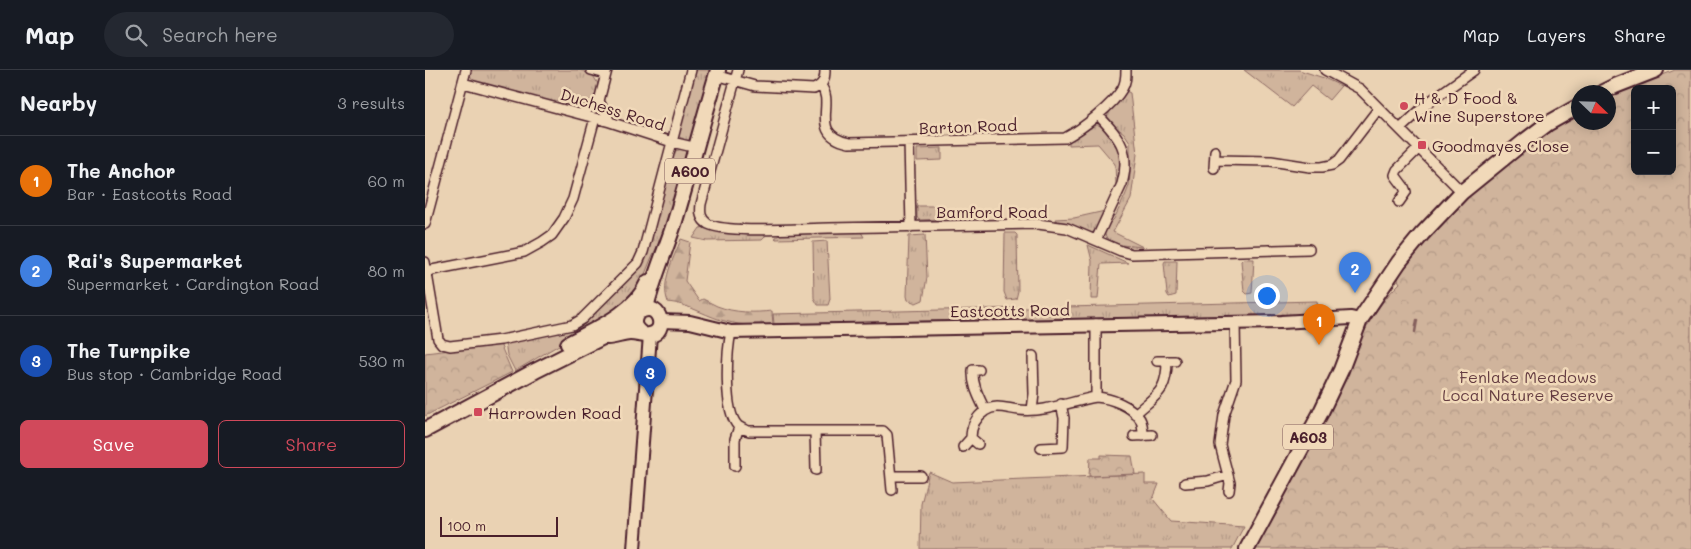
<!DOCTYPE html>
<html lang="en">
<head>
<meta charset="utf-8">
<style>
	body { margin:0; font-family:Mali,sans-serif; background:#242831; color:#f1f3f6 }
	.controls { position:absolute; right:15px; top:15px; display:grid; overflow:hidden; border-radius:8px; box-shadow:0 2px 12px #0003 }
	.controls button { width:45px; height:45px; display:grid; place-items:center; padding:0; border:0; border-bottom:1px solid #363941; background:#171b24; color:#f1f3f6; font:25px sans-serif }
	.compass { position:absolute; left:1146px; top:15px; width:45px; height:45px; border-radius:50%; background:#171b24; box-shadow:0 2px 12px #0003; rotate:113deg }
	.scale { position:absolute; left:15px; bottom:12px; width:118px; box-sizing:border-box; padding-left:5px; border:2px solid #4a1f2b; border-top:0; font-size:14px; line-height:18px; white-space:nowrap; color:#4a1f2b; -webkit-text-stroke:4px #f1d9b9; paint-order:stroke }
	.you { position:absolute; left:841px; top:225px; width:18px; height:18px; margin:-12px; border:4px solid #fff; border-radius:50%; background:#1a73e8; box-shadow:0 0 0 8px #1a73e833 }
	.badge { display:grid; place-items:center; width:32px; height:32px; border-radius:50%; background:#d1495b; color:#fff; font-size:16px; font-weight:700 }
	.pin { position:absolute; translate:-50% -41px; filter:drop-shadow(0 1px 2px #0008) }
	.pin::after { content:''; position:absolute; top:26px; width:18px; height:15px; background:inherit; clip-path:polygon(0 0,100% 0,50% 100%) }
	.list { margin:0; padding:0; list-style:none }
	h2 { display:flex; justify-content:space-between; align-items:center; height:65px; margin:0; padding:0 20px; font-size:21px }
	h2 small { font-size:16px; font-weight:400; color:#9ea1a6 }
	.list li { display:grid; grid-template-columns:32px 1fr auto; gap:15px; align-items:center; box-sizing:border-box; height:90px; padding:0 20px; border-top:1px solid #363941 }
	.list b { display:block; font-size:19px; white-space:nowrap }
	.list p { margin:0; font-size:16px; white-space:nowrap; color:#9ea1a6 }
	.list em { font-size:16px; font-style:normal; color:#9ea1a6 }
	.actions { display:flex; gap:10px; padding:15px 20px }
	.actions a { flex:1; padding:11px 0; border:1px solid #d1495b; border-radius:8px; text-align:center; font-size:18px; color:#d1495b }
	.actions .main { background:#d1495b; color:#fff }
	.icon { flex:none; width:28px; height:28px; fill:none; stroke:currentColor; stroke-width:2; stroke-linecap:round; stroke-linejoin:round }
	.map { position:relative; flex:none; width:1266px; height:479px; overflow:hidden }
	header { display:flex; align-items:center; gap:30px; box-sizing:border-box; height:70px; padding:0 25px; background:#171b24; border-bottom:1px solid #363941 }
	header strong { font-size:24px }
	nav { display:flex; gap:28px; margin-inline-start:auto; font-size:18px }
	.search { width:350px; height:45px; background:#242831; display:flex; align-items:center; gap:12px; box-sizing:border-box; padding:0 18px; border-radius:28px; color:#9ea1a6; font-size:19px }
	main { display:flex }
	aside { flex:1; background:#171b24 }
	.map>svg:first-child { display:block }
</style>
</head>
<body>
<header>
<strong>Map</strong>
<div class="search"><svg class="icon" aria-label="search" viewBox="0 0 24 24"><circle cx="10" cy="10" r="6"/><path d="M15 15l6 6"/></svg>Search here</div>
<nav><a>Map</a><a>Layers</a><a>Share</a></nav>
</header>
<main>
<aside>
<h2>Nearby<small>3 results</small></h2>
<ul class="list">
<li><span class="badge" style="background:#e8710a">1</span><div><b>The Anchor</b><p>Bar · Eastcotts Road</p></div><em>60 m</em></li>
<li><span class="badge" style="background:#3f7fe0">2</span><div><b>Rai's Supermarket</b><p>Supermarket · Cardington Road</p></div><em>80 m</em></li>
<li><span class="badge" style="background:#1a4fb4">3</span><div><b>The Turnpike</b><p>Bus stop · Cambridge Road</p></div><em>530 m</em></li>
</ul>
<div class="actions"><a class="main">Save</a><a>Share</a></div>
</aside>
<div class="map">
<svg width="1266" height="479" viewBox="0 0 1266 479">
	<defs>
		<pattern id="grass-tufts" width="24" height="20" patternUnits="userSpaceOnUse" patternTransform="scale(1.25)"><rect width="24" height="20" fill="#d0b49c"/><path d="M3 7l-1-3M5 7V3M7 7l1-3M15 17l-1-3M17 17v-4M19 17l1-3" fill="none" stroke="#b49a87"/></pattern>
		<pattern id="forest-firs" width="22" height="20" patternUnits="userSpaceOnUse" patternTransform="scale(1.25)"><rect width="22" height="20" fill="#d0b49c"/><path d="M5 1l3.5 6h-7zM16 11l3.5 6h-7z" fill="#b49a87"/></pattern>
		<pattern id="park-crowns" width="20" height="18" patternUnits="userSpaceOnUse" patternTransform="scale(1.25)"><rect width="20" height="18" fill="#d0b49c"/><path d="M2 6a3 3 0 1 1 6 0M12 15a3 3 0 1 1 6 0" fill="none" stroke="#b49a87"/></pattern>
	</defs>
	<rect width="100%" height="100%" fill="#ead2b3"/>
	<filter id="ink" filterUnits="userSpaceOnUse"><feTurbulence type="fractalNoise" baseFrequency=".02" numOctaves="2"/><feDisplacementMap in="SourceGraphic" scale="10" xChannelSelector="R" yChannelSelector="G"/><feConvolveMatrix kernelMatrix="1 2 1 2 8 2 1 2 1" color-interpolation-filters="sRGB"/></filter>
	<g filter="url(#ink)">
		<path fill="url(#grass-tufts)" stroke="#8d6a64" d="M 43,0 L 154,0 L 167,4 L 175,17 L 172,29 L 154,40 L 49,11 L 43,3 Z
			M 271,0 L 287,0 L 266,70 L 260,70 L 253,66 L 256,51 Z
			M 819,0 L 874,0 L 899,8 L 916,16 L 904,30 L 886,16 L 867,37 Z
			M 701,21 L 705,23 L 712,84 L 706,129 L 688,162 L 718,177 L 696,175 L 683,170 L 679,163 L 681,157 L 689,149 L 700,126 L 704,116 L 705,104 L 705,72 L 699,63 L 689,56 L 682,49 C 683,36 696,32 701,21 Z
			M 670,55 L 675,55 L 679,58 L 692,72 L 696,79 L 697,108 L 671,160 L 667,163 L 643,153 L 631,151 L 630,149 L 649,148 L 680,141 L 691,115 L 690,94 L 673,74 L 644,75 L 644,72 Z
			M 517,78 L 517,90 L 492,91 L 492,79 Z
			M 257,79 L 262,83 L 263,90 L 249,141 L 226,189 L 216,214 L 204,228 L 186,241 L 144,269 L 90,301 L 82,285 L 80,273 L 143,261 L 155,255 L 212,201 L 217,194 L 246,87 L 250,81 Z
			M 492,136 L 518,136 L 518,149 L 494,150 L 492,147 Z
			M 279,157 L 339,164 L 340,167 L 337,170 L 282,171 L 268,168 L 275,158 Z
			M 431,160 L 436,162 L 439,167 L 351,169 L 350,168 L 358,162 Z
			M 580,163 L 590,163 L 592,165 L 593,221 L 591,229 L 582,230 L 579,222 Z
			M 500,165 L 502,207 L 498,230 L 491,233 L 483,230 L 482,226 L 484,166 Z
			M 402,171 L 405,229 L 403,235 L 393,235 L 389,228 L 388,172 Z
			M 663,175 L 703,193 L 676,194 L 673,229 L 666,229 L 667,191 Z
			M 818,189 L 829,189 L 827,223 L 822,224 L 819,221 L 816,191 Z
			M 740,191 L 752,191 L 751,225 L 744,227 L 742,224 L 739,193 Z
			M 892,231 L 894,244 L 349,254 L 348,244 Z
			M 504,402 L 527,412 L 720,404 L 720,414 L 734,414 L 728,429 L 746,451 L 819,456 L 807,479 L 495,479 L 496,434 Z"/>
		<path fill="url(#forest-firs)" stroke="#8d6a64" d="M 256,169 L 265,172 L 260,211 L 274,231 L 278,229 C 283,231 287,234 292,236 C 310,243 329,243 347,241 L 348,255 C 333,255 318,256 304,252 C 283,248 265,234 243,232 C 235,212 249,188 256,169 Z"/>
		<path fill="url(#park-crowns)" stroke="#8d6a64" fill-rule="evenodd" d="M 1250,0 L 1266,0 L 1266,479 L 829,479 C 857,425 887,372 913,317 C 931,280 944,242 975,213 L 973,210 L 975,203 L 988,188 L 1002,165 L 1045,122 L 1125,58 L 1153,42 L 1154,52 L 1184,52 L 1184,27 ZM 1210,19 L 1247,19 L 1247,101 L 1210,101 Z
			M 75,274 L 87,302 L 0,346 L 0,283 Z
			M 676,385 L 707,386 L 710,404 L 664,406 L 665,388 L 676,388 Z"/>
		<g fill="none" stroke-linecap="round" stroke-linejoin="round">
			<path stroke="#85615d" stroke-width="2.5" d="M 990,262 L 992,250"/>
			<g stroke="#4a1f2b" stroke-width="12">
				<path id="street" d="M 166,0 L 181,4
					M 313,0 L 276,134 C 275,142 275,149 283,154 C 303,164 379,158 404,158 C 474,156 543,156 613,154 L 642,158 L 696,181 L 707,184 L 884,179
					M 900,0 L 935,19 L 1037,122
					M 291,5 L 330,16 L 389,19 C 398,15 400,10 400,0
					M 38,13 L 185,52 L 247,72 L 272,78
					M 396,16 C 411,34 383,64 424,73 L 640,68 C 657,59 688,35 697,19 C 701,13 701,7 701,0
					M 174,31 L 185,52
					M 156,44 L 174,31 L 182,0
					M 975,59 L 1004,32 L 1049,0
					M 484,72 L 486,157
					M 790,90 L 846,91 L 885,97 L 897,97 L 907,95 L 914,90 L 954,38
					M 789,98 L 790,81
					M 974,132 L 981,122 L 979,117 L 970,105 L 972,100 L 994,78
					M 0,154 L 41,0
					M 671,170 L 697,114 C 706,81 695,68 673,45
					M 0,192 L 13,269 L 17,274 L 25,276 L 76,270 L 147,255 L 157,249 L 213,193 L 218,182 L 266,0
					M 2,201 L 99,182 L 117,172 L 127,165 L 139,148 L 148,129 L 170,48
					M 671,254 L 671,327
					M 306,262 C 302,281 298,341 313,356 C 316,358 320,360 324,361 L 458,361 L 462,365 L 467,420
					M 732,291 L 750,291
					M 554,300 L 548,300 C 547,315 554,327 560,340
					M 607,340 L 609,324 L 608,286
					M 710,344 C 732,324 742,322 742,291
					M 390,361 L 391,400
					M 709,366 L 727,365
					M 553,374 L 546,368 C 546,357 551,347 560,341 C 571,333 582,339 594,340 C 619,343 647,331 671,327 C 686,328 707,336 715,349 C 718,354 718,360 718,366
					M 538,377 L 546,368
					M 616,378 L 638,377 L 639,348 L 636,334
					M 310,396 L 310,369 L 314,357
					M 466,406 L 496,406
					M 760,413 L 783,411 L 803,405
					M 804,421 L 805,413 L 795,375 L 799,345 L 811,310 L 810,252"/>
			</g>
			<g stroke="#4a1f2b" stroke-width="16">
				<path id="secondary" d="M 236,251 L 265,252 L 306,262 L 856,252 L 926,248 L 935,250
					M 209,479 L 225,265"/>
			</g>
			<g stroke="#4a1f2b" stroke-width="18">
				<path id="primary" d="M 1178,22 L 1190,16 L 1231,0
					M 221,238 C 228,208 241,180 250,151 C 265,101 278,50 293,0
					M 182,267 C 190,267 198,263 205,263 C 212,263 219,266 225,265 C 243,262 235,233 218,240 C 215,241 211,243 210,247 C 207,255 211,260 217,264
					M 143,274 C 171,259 210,243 223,212
					M 0,360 L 110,301 L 178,267 L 189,258 L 209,248
					M 822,479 L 895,344 L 916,300 L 935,250 L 974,192 L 997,164 L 1037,122 L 1101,70 L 1122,54 L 1154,36"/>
			</g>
			<use href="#street" stroke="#f1d9b9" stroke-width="9"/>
			<use href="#secondary" stroke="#f1d9b9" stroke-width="12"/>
			<use href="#primary" stroke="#f1d9b9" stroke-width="14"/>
		</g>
	</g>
	<g fill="#d1495b" stroke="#f1d9b9" stroke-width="2">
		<circle cx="979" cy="36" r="5"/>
		<rect x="992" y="70" width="10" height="10" rx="2.5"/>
		<rect x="48" y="337" width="10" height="10" rx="2.5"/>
	</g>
	<g text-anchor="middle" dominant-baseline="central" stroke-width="5" stroke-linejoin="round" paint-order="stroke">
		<g fill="#f1d9b9" stroke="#7c5756" stroke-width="1">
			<rect x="240" y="88.5" width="50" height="25" rx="4"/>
			<rect x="858" y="354.5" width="50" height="25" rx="4"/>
		</g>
		<g font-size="15" font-weight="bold" fill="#4a1f2b">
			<text x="265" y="101">A600</text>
			<text x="883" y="367">A603</text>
		</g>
		<g font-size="16" fill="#4a1f2b" stroke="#f1d9b9" text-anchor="start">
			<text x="989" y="27">H &amp; D Food &amp;<tspan x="989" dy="18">Wine Superstore</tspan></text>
			<text x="1007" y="75">Goodmayes Close</text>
			<text x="63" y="342">Harrowden Road</text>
		</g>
		<g font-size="16" fill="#4a1f2b" stroke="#f1d9b9">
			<text transform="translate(188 39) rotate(17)">Duchess Road</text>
			<text transform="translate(543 56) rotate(-2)">Barton Road</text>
			<text x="567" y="141">Bamford Road</text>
			<text transform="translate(585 240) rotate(-1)">Eastcotts Road</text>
		</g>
		<g font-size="16" fill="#653d42" stroke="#f1d9b9">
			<text x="1103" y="306">Fenlake Meadows<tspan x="1103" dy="18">Local Nature Reserve</tspan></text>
		</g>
	</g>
</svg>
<div class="controls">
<button>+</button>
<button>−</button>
</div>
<svg class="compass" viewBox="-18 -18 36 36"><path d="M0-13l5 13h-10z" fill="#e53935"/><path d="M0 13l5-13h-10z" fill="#9ea1a6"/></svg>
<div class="scale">100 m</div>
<div class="you"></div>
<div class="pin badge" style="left:894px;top:275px;background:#e8710a">1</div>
<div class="pin badge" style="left:930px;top:223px;background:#3f7fe0">2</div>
<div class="pin badge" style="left:225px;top:327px;background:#1a4fb4">3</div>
</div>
</main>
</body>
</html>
